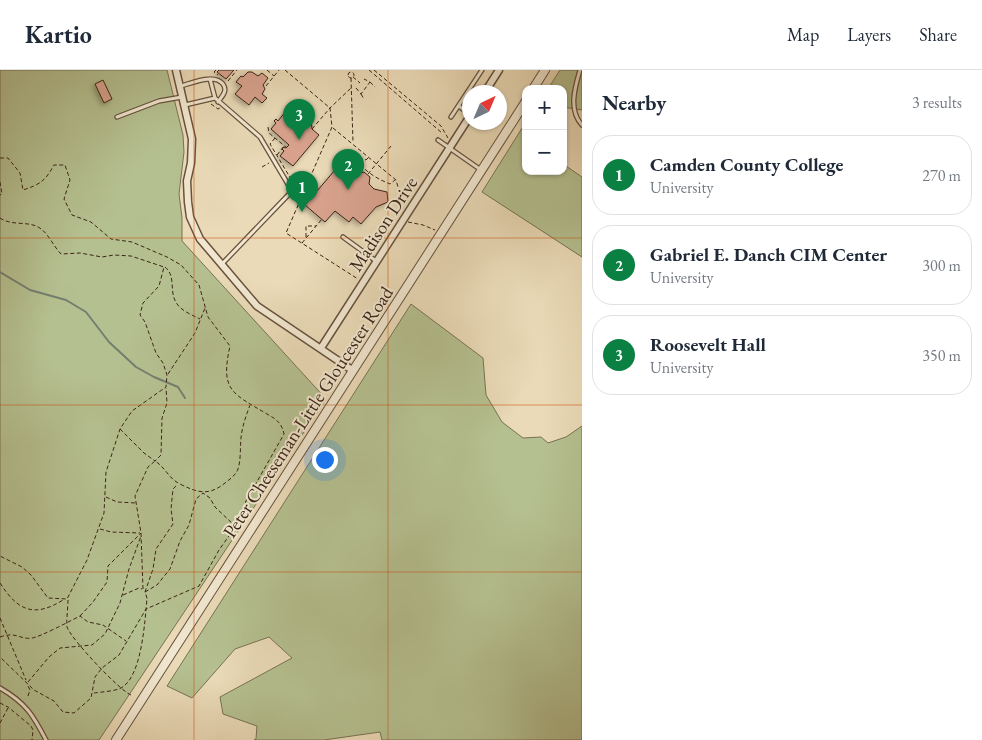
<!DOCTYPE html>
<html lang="en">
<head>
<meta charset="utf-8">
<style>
	body { margin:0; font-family:"EB Garamond",serif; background:#f6f6f7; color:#1f2937 }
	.controls { position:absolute; right:15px; top:15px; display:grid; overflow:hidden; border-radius:10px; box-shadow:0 1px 4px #0004 }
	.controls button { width:45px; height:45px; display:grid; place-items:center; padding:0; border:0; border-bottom:1px solid #e0e1e3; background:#fff; color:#1f2937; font:25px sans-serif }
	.compass { position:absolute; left:462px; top:15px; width:45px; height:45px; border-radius:50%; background:#fff; box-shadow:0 1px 4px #0004; rotate:44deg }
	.you { position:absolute; left:324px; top:389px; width:18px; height:18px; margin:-12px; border:4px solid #fff; border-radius:50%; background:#1a73e8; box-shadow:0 0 0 8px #1a73e833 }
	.badge { display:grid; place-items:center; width:32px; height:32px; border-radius:50%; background:#0b8043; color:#fff; font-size:16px; font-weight:700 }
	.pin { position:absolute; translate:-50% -41px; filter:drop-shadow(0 1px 2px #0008) }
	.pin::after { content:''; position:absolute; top:26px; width:18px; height:15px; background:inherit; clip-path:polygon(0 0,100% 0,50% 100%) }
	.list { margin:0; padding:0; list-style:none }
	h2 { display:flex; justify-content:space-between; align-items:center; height:65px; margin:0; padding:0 20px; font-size:21px }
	h2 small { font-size:16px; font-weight:400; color:#747a83 }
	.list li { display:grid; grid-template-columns:32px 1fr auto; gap:15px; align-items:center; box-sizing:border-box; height:80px; margin:0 10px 10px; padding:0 10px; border:1px solid #e0e1e3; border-radius:20px }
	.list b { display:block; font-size:19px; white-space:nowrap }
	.list p { margin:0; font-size:16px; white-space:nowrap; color:#747a83 }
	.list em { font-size:16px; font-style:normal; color:#747a83 }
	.map { position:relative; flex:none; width:582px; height:670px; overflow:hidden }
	header { display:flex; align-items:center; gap:30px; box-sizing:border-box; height:70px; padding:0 25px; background:#fff; border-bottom:1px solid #e0e1e3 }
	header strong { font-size:24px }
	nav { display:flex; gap:28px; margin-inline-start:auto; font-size:18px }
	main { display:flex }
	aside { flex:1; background:#fff }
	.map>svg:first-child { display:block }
</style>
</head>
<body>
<header>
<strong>Kartio</strong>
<nav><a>Map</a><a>Layers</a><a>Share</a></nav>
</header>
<main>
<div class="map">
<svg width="582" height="670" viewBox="0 0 582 670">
	<defs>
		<filter id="shadow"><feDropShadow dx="-2.5" dy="2.5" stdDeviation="2.5" flood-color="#0004"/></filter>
	</defs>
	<rect width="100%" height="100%" fill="#eadab7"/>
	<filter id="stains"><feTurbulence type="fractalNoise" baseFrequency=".004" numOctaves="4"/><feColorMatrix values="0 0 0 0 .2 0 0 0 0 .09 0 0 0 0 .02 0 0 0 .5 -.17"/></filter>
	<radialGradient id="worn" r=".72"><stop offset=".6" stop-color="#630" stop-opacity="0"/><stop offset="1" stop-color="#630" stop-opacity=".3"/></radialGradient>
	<path fill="#b5c090" stroke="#787253" d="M 0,0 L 167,0 L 183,65 L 184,82 L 179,124 L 182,148 L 182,171 L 326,329 L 99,670 L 0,670 Z
		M 560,0 L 582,0 L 582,40 L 563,37 L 563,19 L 548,19 Z
		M 524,55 L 526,57 L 526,101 L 563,101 L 563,94 L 582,107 L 582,187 L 482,122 Z
		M 411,234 L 483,288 L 486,325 L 502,352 L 523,368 L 541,367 L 548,373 L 566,367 L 582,356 L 582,670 L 382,670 L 380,662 L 324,670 L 254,670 L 256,669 L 257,656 L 223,644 L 220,627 L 292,588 L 269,567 L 235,579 L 192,628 L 167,616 Z"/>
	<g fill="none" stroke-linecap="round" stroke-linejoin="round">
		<path stroke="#737f70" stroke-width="2" d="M 0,202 L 30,220 L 66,230 L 86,242 L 109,272 L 136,297 L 154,307 L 178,317 L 185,328"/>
	</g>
	<path fill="#d7a18c" stroke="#3b2416" filter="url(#shadow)" d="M 219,0 L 234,0 L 226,9 L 217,2 Z
		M 248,2 L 252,2 L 258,6 L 262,3 L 268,8 L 263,15 L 265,19 L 262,24 L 267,28 L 262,33 L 255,27 L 249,35 L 235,24 L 242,16 L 236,12 L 241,6 L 243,7 Z
		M 103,10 L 112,29 L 104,33 L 95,14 Z
		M 286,41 L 294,47 L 307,45 L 311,49 L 312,59 L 319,65 L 293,96 L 280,86 L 284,81 L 282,79 L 284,77 L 286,78 L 289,75 L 271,59 L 276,53 L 274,51 L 276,49 L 278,51 Z
		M 346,88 L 351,100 L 356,104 L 364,102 L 370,107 L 369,114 L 374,119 L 387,122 L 388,132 L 376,137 L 361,154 L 353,147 L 349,152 L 335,141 L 325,152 L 305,135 L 335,100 L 337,89 Z"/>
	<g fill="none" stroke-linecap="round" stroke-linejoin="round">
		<g stroke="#67523e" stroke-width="5.5">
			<path id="service" d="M 580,0 C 575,17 568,40 582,55
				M 210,9 L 215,28 L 260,67 L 292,121 L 222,194
				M 181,16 C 192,13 214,3 223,14 C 228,21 222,26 218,32
				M 185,35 L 215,28
				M 459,36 L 470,45
				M 117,47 L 159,31 L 182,27
				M 451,47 L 482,0
				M 438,70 L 481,100
				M 343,167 L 376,191
				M 0,618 C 26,633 33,645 46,670"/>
		</g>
		<g stroke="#67523e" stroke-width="9">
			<path id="minor" d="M 176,0 L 192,69 L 191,93 L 187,111 L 188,132 L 190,147 L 200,169 L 257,236 L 352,300
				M 485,22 L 499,0
				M 321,278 L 470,46"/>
		</g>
		<g stroke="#67523e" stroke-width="10">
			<path id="tertiary" d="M 533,19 L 545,0
				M 116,670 L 526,31"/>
		</g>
		<path stroke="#3b2416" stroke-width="1" stroke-dasharray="4 2.5" stroke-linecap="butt" d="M 216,0 L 214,2 L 218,5
			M 267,0 L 274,6
			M 285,0 L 330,38 L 332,57 L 286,163 L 358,209
			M 369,0 L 442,63
			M 374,0 L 441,56 L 448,68
			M348 5a3 3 0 1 1 6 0a3 3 0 1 1-6 0Z
			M 353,7 L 360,13
			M 351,8 L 353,72
			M 228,11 L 237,0
			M 370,12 L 375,17
			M 266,16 L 279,0
			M 356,18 L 361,24 L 370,12 L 364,9
			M 361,24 L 364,29
			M 211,34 L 218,39 L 220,38
			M 268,57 L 269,63 L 287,78
			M 333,58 L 396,110 L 402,131 L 400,143
			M 312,59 L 330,38 L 351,18
			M 275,68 L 270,74 L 291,109 L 295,110 L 294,114
			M 277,85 L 284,76
			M 0,88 L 8,88 L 20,103 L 23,120 C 41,114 45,111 54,95 L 65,95 L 70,110 L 64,129 L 72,145 L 91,152 L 111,169 L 132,172 L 167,187 L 181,195 L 199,215 L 208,247 L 230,276 C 220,321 232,323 267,344 C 276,349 282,353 284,364 L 246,431 L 241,449 L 219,480 L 199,516 L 146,539 L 119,585 L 102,598 L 95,607 L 91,628 L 74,643 L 63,642 L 54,631 L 34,620 L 0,587
			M 368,88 L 366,90 L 356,86 L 354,87 C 363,100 375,108 390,114 L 395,110
			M 262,97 L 269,93
			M 368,104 L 391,76
			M 296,111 L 305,117
			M 0,112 L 2,124 L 0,125
			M 0,148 C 11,156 28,151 38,157 C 48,162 53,176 61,184 L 80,183 L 102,187 L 114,185 L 131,186 L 164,197 L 159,216 L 143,233 L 140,245 L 145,252 L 156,283 L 163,293 L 167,305 L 166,317 L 132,341 L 120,359 L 106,402 L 104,443 L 87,490 L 67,529 L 48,528 L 31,505 L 22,497 L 0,486
			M 408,152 L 423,155 L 435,160
			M 306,167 L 306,156 L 316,156
			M 302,173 L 322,149
			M 165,197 C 177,207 168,221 177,234 C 182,241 192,245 200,249
			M 168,304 L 195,263 L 205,238
			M 120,359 L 144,383 L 155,391 L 161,385 L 162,348 L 167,333 L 166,318
			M 106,427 L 117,432 L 136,433
			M 100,459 L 111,462 L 140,463
			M 0,513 C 18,541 34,548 63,530
			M 143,519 L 141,463 L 135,426 L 148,397 L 155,391 C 165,397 169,409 180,414 C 198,423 209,426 225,413 C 230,409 236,405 238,399 C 241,390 240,378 241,368 C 242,357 246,346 250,335
			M 145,522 L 157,515 L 170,499 L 180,471 L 189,455 L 196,429 L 203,423 L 210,428 L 215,437 L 235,456
			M 123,525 L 139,518 L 142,519
			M 68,530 C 68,537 66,553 67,557 C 71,569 120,621 131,625
			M 80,546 L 93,532 L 107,512 L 108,496 L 141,463
			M 0,548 L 26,610
			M 0,567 C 16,561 20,570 32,568 C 40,567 70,551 80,546 L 88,552 L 103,555 L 126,571
			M 28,612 L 49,587 L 60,578 L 92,575 L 105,564 L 120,533 L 129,499 L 141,466
			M 94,623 C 101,622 116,621 121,618 C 142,607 145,550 147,528 L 145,522 L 153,499 L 156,479 L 173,454 L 171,439 L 173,419 L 177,415
			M 28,626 L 30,620 L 28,616
			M 0,633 L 8,637 L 31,656 L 33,660 L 32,670
			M 0,653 L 8,638"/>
		<use href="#service" stroke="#f1e7d0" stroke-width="3"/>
		<use href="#minor" stroke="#f1e7d0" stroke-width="6"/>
		<use href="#tertiary" stroke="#f1e7d0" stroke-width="8"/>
	</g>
	<path fill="none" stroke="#ce510e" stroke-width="1" stroke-opacity="0.55" d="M 194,0 L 194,670M 388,0 L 388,670M 0,168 L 582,168M 0,335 L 582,335M 0,502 L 582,502"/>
	<g text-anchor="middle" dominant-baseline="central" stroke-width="4" stroke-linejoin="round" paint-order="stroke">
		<g font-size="19" fill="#3b2416" stroke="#f1e7d0">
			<text transform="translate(383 154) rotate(-57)">Madison Drive</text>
			<text transform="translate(308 342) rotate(-57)">Peter Cheeseman-Little Gloucester Road</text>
		</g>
	</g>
	<rect width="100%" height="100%" filter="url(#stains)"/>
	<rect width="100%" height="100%" fill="url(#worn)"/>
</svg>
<div class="controls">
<button>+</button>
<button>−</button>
</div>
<svg class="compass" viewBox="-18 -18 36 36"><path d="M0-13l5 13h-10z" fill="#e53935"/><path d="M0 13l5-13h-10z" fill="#747a83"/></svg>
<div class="you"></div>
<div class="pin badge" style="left:302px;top:142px">1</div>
<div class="pin badge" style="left:348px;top:120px">2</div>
<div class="pin badge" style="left:299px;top:70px">3</div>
</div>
<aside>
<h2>Nearby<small>3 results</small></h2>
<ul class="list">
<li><span class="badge">1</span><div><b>Camden County College</b><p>University</p></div><em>270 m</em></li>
<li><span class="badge">2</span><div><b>Gabriel E. Danch CIM Center</b><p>University</p></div><em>300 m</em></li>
<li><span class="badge">3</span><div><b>Roosevelt Hall</b><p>University</p></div><em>350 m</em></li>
</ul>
</aside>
</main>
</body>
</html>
